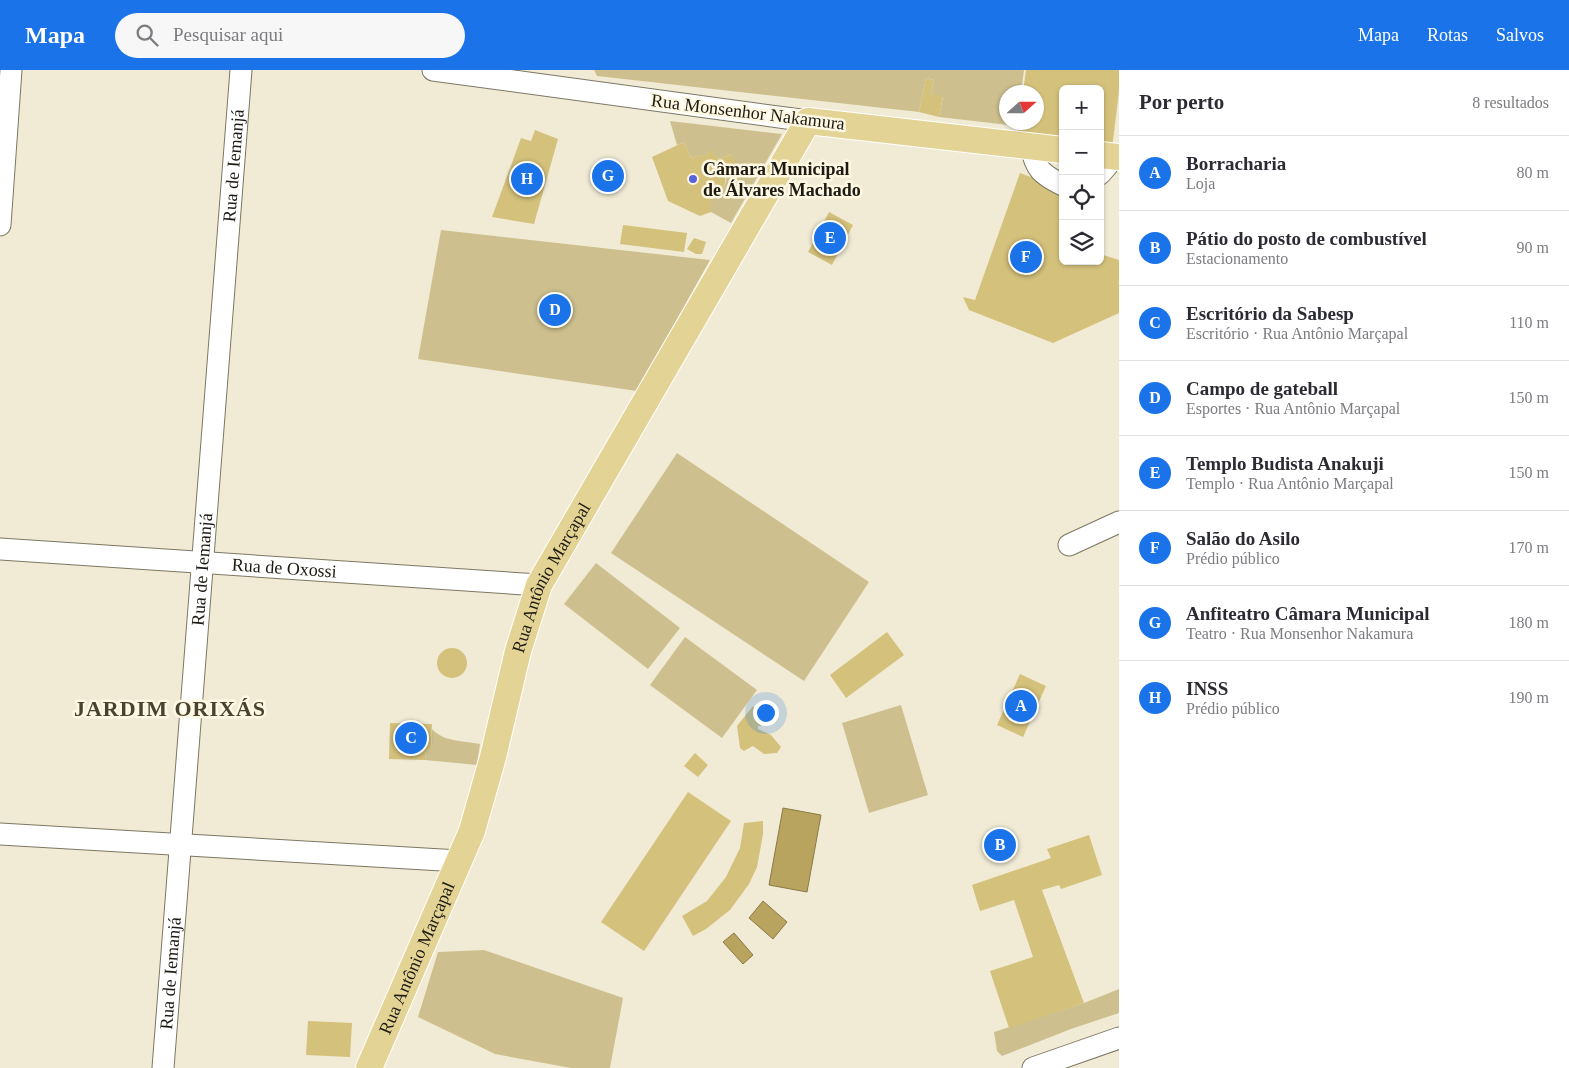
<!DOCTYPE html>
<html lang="pt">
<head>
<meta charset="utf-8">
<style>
	body { margin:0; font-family:"Times New Roman",serif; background:#f7f7f7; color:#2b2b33 }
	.controls { position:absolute; right:15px; top:15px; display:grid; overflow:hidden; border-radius:8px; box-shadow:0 1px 4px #0004 }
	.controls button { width:45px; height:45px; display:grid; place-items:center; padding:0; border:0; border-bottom:1px solid #e1e1e2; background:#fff; color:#2b2b33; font:25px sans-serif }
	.compass { position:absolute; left:999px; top:15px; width:45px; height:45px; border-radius:50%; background:#fff; box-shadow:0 1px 4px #0004; rotate:69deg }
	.you { position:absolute; left:765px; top:642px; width:18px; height:18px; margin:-12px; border:4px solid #fff; border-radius:50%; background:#1a73e8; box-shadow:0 0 0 8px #1a73e833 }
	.badge { display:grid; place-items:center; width:32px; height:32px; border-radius:50%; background:#1a73e8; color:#fff; font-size:16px; font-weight:700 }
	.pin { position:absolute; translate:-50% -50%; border:2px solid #fff; box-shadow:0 1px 5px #0006 }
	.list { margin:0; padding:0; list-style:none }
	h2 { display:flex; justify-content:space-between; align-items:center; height:65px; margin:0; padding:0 20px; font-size:21px }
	h2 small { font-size:16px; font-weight:400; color:#7c7c81 }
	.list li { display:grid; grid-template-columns:32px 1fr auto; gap:15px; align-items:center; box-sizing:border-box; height:75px; padding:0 20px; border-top:1px solid #e1e1e2 }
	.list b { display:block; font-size:19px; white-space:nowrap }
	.list p { margin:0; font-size:16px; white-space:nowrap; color:#7c7c81 }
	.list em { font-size:16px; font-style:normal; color:#7c7c81 }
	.icon { flex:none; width:28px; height:28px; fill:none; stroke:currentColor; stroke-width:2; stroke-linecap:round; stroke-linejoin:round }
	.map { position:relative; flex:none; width:1119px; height:998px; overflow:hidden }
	header { display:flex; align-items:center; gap:30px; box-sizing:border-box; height:70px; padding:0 25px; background:#1a73e8; color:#fff }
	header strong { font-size:24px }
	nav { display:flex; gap:28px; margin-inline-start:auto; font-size:18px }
	.search { width:350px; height:45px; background:#f7f7f7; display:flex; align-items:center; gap:12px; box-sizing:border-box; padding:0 18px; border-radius:28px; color:#7c7c81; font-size:19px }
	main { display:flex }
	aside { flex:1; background:#fff }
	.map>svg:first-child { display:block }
</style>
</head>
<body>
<header>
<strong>Mapa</strong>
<div class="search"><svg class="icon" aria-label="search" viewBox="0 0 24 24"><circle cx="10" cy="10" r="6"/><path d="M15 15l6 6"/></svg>Pesquisar aqui</div>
<nav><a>Mapa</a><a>Rotas</a><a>Salvos</a></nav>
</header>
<main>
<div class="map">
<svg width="1119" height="998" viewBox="0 0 1119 998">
	<rect width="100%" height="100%" fill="#f1ebd5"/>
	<path fill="#cec08e" d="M 594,0 L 1024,0 L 1021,22 L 1006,22 L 1006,52 L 1018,53 L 1017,56 L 939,47 L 943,27 L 931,24 L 934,10 L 926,8 L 919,42 L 597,6 Z
		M 670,51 L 782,64 L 731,153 L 711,142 L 711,129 L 720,125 L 724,119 L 732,84 L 719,89 L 710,80 L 707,85 L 702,85 L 691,88 L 684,72 L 677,75 Z
		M 441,160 L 710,190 L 637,321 L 418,289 Z
		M 677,383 L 869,512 L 804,611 L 611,483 Z
		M 596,493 L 680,558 L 648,599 L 564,534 Z
		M 685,567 L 757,620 L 722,668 L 650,615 Z
		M 901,635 L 928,725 L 869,743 L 842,653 Z
		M 432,659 C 444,672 464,671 480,674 L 477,695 L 425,690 L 426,680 L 431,680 Z
		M 484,880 L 623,928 L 610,998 L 571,998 L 495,984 L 418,947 L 438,882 Z
		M 1119,919 L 1119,943 L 1071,959 L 1002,986 L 997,981 L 994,962 L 1084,933 Z"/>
	<path fill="#b8a45f" stroke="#897b48" d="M 783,738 L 821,745 L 807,822 L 769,815 Z
		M 763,831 L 787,852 L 773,869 L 749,848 Z
		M 734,863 L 753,885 L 743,894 L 723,872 Z"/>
	<path fill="#d4c17b" d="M 1026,0 L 1119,0 L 1119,21 L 1112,79 L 1100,77 L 1100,19 L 1063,19 L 1063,72 L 1018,65 L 1019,52 L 1036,52 L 1036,22 L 1023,22 Z
		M 926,8 L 934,10 L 931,24 L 943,26 L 939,47 L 919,42 Z
		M 535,60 L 558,69 L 534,154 L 492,147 L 521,68 L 531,71 Z
		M 684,72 L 691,88 L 702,85 L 707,85 L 710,79 L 719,89 L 732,84 L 739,102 L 726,105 L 724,119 L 720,125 L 711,129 L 711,142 L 700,146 L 668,131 L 652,87 Z
		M 1020,103 L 1063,119 L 1063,191 L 1100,191 L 1100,184 L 1119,190 L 1119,243 L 1053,273 L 969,240 L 963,227 L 975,230 Z
		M 829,142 L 853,155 L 832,195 L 808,182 Z
		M 623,155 L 687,163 L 684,182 L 620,174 Z
		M 694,168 L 706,172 L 702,184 L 696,184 L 687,179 Z
		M 887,562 L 904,585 L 846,628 L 830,605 Z
		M437 593a15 15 0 1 1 30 0a15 15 0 1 1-30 0Z
		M 1020,604 L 1046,616 L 1023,667 L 997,655 Z
		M 753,636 L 763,652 L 761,656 L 758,656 L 758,659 L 771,665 L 781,677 L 777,683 L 764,684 L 753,676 L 744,681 L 740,678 L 737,656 Z
		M 390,653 L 432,654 L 431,680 L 426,680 L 425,690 L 389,689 Z
		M 695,683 L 708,695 L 698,707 L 684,696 Z
		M 688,722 L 731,751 L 644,881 L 601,852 Z
		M 763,751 L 763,764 L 757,797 L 749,814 L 730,840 L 706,859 L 693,866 L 682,846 L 707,831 L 726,807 L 740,778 L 744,753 Z
		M 1089,765 L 1102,805 L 1061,819 L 1059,815 L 1042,820 L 1084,933 L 1009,958 L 990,901 L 1033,887 L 1014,830 L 980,841 L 972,815 L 1051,788 L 1047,779 Z
		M 308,951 L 352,953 L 350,987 L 306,985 Z"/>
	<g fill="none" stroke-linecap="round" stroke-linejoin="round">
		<g stroke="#7c7763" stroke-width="23">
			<g id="minor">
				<path d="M 433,0 L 808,51"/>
				<path d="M 1031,76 C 1035,99 1042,105 1063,115"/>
				<path d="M 1100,104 L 1107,96 L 1111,86"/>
				<path d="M 0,155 L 11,0"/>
				<path d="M 1069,475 L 1119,452"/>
				<path id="s1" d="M 0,479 L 539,515"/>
				<path d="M 0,764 L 459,791"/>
				<path id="s2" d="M 163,998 L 241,0"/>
				<path d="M 1033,998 L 1119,968"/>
			</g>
		</g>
		<g stroke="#fff" stroke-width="28">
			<g id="major">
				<path d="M 1100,85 L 1119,87"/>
				<path id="s3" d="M 369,998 L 472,761 L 493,687 L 518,581 L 539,515 L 808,51 L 1063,80"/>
			</g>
		</g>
		<use href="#minor" stroke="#fff" stroke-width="21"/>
		<use href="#major" stroke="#e3d394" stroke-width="26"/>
	</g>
	<circle fill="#5764db" stroke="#fef8e2" stroke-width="2" cx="693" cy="109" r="5"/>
	<g text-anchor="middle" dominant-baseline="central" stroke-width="5" stroke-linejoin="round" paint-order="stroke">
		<g font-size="18" fill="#1c1a12" stroke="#fef8e2">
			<text transform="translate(748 42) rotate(7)">Rua Monsenhor Nakamura</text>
			<text stroke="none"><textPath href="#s2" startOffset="905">Rua de Iemanjá</textPath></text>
			<text stroke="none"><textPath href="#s1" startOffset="285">Rua de Oxossi</textPath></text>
			<text stroke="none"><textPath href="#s2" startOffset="500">Rua de Iemanjá</textPath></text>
			<text stroke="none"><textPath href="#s3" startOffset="525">Rua Antônio Marçapal</textPath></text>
			<text stroke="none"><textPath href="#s3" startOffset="120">Rua Antônio Marçapal</textPath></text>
			<text stroke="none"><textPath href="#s2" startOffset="95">Rua de Iemanjá</textPath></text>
		</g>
		<g font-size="18" font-weight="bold" fill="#1c1a12" stroke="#fef8e2" text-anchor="start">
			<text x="703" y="99">Câmara Municipal<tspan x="703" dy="21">de Álvares Machado</tspan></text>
		</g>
		<g font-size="22" font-weight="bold" letter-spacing="1" fill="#484331" stroke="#fef8e2">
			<text x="170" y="638">JARDIM ORIXÁS</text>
		</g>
	</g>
</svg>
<div class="controls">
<button>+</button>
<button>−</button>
<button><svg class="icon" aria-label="locate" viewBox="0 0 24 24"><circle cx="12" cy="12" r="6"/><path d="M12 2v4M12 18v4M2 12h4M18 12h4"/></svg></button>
<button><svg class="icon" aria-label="layers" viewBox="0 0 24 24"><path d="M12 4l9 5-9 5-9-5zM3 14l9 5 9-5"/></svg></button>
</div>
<svg class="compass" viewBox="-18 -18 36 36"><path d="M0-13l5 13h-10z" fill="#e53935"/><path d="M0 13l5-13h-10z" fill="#7c7c81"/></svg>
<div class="you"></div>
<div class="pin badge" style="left:1021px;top:636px">A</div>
<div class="pin badge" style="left:1000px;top:775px">B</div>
<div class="pin badge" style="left:411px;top:668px">C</div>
<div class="pin badge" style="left:555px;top:240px">D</div>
<div class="pin badge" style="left:830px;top:168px">E</div>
<div class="pin badge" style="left:1026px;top:187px">F</div>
<div class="pin badge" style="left:608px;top:106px">G</div>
<div class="pin badge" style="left:527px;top:109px">H</div>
</div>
<aside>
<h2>Por perto<small>8 resultados</small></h2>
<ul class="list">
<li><span class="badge">A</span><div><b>Borracharia</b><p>Loja</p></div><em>80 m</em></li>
<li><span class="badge">B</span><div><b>Pátio do posto de combustível</b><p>Estacionamento</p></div><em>90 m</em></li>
<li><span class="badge">C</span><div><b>Escritório da Sabesp</b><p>Escritório · Rua Antônio Marçapal</p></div><em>110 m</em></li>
<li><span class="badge">D</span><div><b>Campo de gateball</b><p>Esportes · Rua Antônio Marçapal</p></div><em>150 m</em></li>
<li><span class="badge">E</span><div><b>Templo Budista Anakuji</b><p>Templo · Rua Antônio Marçapal</p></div><em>150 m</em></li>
<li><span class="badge">F</span><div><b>Salão do Asilo</b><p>Prédio público</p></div><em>170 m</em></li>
<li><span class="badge">G</span><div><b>Anfiteatro Câmara Municipal</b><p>Teatro · Rua Monsenhor Nakamura</p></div><em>180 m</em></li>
<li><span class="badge">H</span><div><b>INSS</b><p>Prédio público</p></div><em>190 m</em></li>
</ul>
</aside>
</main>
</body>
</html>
